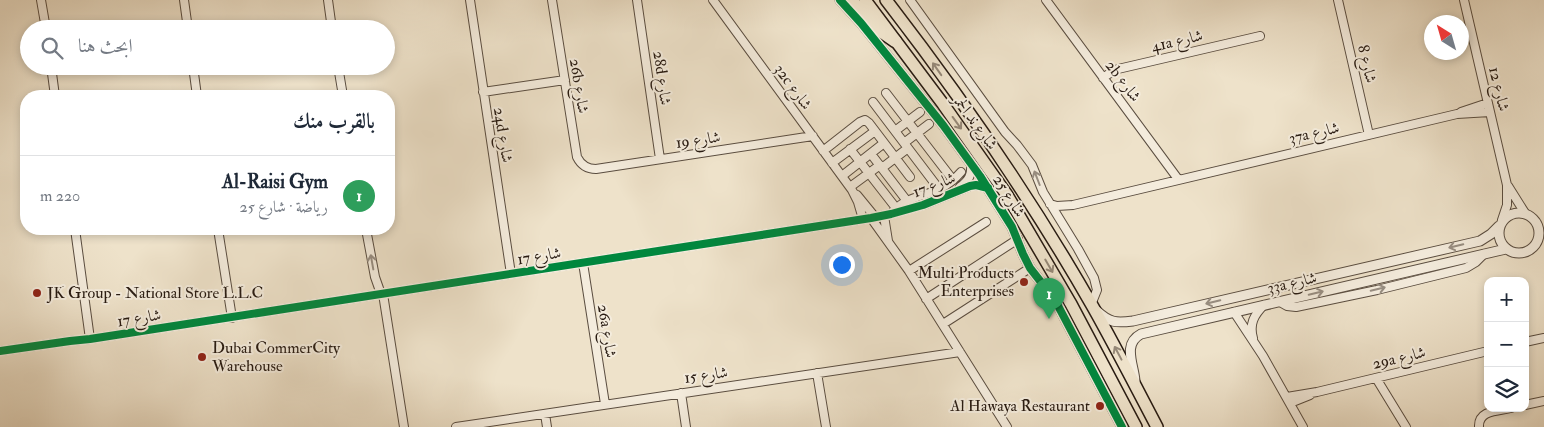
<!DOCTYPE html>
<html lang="ar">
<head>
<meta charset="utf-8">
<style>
	body { margin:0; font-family:"IM FELL Double Pica",Amiri,serif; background:#f6f6f7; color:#1f2937; direction:rtl }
	.controls { position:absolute; right:15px; bottom:15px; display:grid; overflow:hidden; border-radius:10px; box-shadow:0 2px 8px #0003 }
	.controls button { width:45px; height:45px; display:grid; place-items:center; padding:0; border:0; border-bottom:1px solid #e0e1e3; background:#fff; color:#1f2937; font:25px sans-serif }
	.compass { position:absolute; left:1424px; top:15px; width:45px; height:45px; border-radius:50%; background:#fff; box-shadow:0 2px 8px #0003; rotate:323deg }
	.you { position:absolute; left:841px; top:264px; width:18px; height:18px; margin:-12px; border:4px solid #fff; border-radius:50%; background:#1a73e8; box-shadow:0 0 0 8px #1a73e833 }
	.badge { display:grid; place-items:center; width:32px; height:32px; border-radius:50%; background:#2563eb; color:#fff; font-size:16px; font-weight:700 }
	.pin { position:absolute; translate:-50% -41px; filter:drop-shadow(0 1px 2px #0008) }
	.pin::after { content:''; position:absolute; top:26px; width:18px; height:15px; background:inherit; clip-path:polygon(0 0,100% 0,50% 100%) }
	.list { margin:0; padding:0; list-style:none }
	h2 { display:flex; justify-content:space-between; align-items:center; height:65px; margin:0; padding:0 20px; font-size:21px }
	h2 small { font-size:16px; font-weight:400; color:#747a83 }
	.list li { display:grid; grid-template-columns:32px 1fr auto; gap:15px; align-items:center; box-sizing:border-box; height:80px; padding:0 20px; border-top:1px solid #e0e1e3 }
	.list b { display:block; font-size:19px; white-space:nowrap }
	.list p { margin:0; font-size:16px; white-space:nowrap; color:#747a83 }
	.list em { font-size:16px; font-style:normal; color:#747a83 }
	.icon { flex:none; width:28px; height:28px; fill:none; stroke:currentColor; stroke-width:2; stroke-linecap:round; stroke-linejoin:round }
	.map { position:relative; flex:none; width:1544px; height:427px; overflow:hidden; direction:ltr }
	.search { position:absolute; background:#fff; box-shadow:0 2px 8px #0003; left:20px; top:20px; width:375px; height:55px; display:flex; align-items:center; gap:12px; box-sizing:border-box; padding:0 18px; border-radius:28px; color:#747a83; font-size:19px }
	.panel { position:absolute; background:#fff; box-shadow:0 2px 8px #0003; left:20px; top:90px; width:375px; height:145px; border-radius:20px; direction:rtl }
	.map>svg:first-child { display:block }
</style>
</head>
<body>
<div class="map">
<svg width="1544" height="427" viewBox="0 0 1544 427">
	<rect width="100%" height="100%" fill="#eee2ca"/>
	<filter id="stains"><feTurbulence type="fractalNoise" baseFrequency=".004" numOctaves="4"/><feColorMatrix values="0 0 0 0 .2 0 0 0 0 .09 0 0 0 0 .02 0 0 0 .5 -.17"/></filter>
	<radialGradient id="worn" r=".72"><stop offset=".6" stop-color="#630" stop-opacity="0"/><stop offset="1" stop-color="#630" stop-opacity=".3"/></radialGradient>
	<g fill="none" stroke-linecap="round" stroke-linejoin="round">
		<g stroke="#5a4d40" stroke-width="10">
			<path id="minor" d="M 41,0 L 46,29
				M 184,0 L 188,29
				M 328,0 L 332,29
				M 470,0 L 511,274
				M 552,0 L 577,157 C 581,165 587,169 596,169 L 813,136
				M 637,0 L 660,159
				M 713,0 L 852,190 L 858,202 L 863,219
				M 910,0 L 1005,132 L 1017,145 L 1032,165 L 1043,192 L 1078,249 L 1094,278 L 1097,290 L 1091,305
				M 1046,0 L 1178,179
				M 1338,0 L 1369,135
				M 1464,0 L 1507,185 L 1507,205 L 1502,220
				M 51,66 L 55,96
				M 193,66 L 197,96
				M 338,66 L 343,96
				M 1103,78 L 1110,73 L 1118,69 L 1260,36
				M 483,92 L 565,80
				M 886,93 L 953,180
				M 873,102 L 939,189
				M 1461,112 L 1488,103
				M 895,131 L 920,112
				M 904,143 L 929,124
				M 850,149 L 896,208
				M 823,151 L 860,122 L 865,120 L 869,123 L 910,177
				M 871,154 L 907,201
				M 832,163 L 875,131
				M 882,168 L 908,148
				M 842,176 L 884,143
				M 1508,186 L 1525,213
				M 850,187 L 880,165
				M 960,187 C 969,180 972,175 971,164
				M 857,195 L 875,217
				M 1050,204 L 1057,206 L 1073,205 L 1457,114 L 1490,112
				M 891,214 C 903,198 922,197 939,189 C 948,185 955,179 961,172
				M 884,216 L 888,241
				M 871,218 L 909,271 L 1007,427
				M 75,229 L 90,339
				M 218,229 L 232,318
				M 366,229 L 375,277 L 381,294
				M 583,263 L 605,404
				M 909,271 L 986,222
				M 383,294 L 404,427
				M 926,299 L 1018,239
				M 1280,302 L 1287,306 L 1296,307 L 1377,290 L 1466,268 L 1476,262 L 1484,254
				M 1234,312 L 1263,356 L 1303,427
				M 943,324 L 1030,268
				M 1253,338 C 1249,324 1254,315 1264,305
				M 1525,342 L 1544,338
				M 0,351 L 70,341 L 90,339 L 871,218 L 891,214 L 923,205 L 970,186 L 976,185 L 988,188
				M 817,373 L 826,427
				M 1376,378 L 1406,427
				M 681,393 L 686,427
				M 1287,397 L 1317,392 L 1488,351
				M 1290,403 L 1310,395
				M 1525,405 L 1544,401
				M 545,414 L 547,427
				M 456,427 L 960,352
				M 1479,427 C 1478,410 1498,411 1511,408"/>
		</g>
		<g stroke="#5a4d40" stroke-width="11">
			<path id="tertiary" d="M 840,0 L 861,23 L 943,125 L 980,176 L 1012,227 L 1023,254 L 1030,268 L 1055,300 L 1122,427
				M1499 233a20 20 0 1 1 40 0a20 20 0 1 1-40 0Z
				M 1097,311 C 1110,323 1116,323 1133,321 L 1480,241 L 1491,234 L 1499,226
				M 1135,381 C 1134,365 1122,344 1141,334 L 1506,249"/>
		</g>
		<g stroke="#281b12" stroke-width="14">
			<path id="primary" d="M 865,0 L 943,104 L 1007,195 L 1071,304 L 1136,427
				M 886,0 C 961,97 1032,200 1093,307 C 1115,346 1136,387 1157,427"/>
		</g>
		<g stroke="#281b12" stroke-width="15">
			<path id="trunk" d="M 851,0 L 878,29 L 895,41"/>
		</g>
		<use href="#minor" stroke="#f4ecdd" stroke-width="8"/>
		<use href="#tertiary" stroke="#f4ecdd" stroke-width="9"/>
		<use href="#primary" stroke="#eee2ca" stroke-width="11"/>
		<use href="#trunk" stroke="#eee2ca" stroke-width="12"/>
		<g stroke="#f4ecdd" stroke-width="11">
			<path id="cycleway" d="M 840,0 L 861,23 L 943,125 L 980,176 L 1012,227 L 1023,254 L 1030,268 L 1055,300 L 1122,427
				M 0,351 L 70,341 L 90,339 L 871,218 L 891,214 L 923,205 L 970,186 L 976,185 L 988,188"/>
		</g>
		<use href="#cycleway" stroke="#00873e" stroke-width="8"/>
	</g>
	<defs><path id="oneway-shaft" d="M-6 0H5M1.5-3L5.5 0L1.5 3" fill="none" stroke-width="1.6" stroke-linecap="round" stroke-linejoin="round" transform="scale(1.25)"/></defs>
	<g stroke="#958877">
		<use href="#oneway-shaft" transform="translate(937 69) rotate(-125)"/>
		<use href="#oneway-shaft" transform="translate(957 123) rotate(54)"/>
		<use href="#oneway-shaft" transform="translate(1049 266) rotate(60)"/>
		<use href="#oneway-shaft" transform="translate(1118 353) rotate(-118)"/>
	</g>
	<g stroke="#988e82">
		<use href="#oneway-shaft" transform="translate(1037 178) rotate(-111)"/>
		<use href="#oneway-shaft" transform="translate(1456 246) rotate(166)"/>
		<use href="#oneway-shaft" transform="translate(372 262) rotate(-100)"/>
		<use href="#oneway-shaft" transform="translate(1378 289) rotate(-13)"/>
		<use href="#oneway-shaft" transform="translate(1316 293) rotate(-13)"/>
		<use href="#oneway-shaft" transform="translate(1213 302) rotate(167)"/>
	</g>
	<g fill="#8f2418" stroke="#f4ecdd" stroke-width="2">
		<circle cx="1024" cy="282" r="5"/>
		<circle cx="37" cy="293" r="5"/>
		<circle cx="202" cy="357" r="5"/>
		<circle cx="1100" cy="406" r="5"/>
	</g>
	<g text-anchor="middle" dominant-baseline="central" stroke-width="4" stroke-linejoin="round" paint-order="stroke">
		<g font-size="16" fill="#281b12" stroke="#f4ecdd">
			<text transform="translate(1177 41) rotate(-13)">41a شارع</text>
			<text transform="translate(1367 64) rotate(77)">شارع 8</text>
			<text transform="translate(662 78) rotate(82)">28d شارع</text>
			<text transform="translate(1123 81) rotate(53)">2b شارع</text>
			<text transform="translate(579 86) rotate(81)">26b شارع</text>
			<text transform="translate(793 87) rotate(54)">32c شارع</text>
			<text transform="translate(1499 89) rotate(77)">شارع 12</text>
			<text transform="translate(975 122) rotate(54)">شارع ند الحمر</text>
			<text transform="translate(1314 133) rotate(-13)">37a شارع</text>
			<text transform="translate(503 135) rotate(81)">24d شارع</text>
			<text transform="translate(698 140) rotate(-8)">شارع 19</text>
			<text transform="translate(934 185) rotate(-21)">شارع 17</text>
			<text transform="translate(1009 196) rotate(58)">شارع 25</text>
			<text transform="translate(539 256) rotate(-9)">شارع 17</text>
			<text transform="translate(1292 283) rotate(-13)">33a شارع</text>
			<text transform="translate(139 318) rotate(-9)">شارع 17</text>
			<text transform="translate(607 331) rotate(81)">26a شارع</text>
			<text transform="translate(1399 358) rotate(-13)">29a شارع</text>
			<text transform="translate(706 375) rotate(-8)">شارع 15</text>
		</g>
		<g font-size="16" fill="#281b12" stroke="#f4ecdd" text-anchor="end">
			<text x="1014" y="273">Multi Products<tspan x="1014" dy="18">Enterprises</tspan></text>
			<text x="47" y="293" text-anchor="start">JK Group - National Store L.L.C</text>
			<text x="212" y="348" text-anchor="start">Dubai CommerCity<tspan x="212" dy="18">Warehouse</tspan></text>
			<text x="1090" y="406">Al Hawaya Restaurant</text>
		</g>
	</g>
	<rect width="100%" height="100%" filter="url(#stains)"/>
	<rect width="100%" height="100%" fill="url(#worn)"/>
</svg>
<div class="controls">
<button>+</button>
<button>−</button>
<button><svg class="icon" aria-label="layers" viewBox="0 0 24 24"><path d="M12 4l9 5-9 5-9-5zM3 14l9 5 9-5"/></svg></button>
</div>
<svg class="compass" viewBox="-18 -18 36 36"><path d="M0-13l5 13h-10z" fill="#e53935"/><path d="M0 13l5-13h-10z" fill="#747a83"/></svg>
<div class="you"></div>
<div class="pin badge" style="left:1049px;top:319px;background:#2e9e5b">1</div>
<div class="search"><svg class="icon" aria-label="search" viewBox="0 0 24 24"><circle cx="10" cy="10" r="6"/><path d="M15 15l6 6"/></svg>ابحث هنا</div>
<section class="panel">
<h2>بالقرب منك<small></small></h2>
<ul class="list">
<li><span class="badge" style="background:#2e9e5b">1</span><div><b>Al-Raisi Gym</b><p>رياضة · شارع 25</p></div><em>220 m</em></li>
</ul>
</section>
</div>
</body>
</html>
